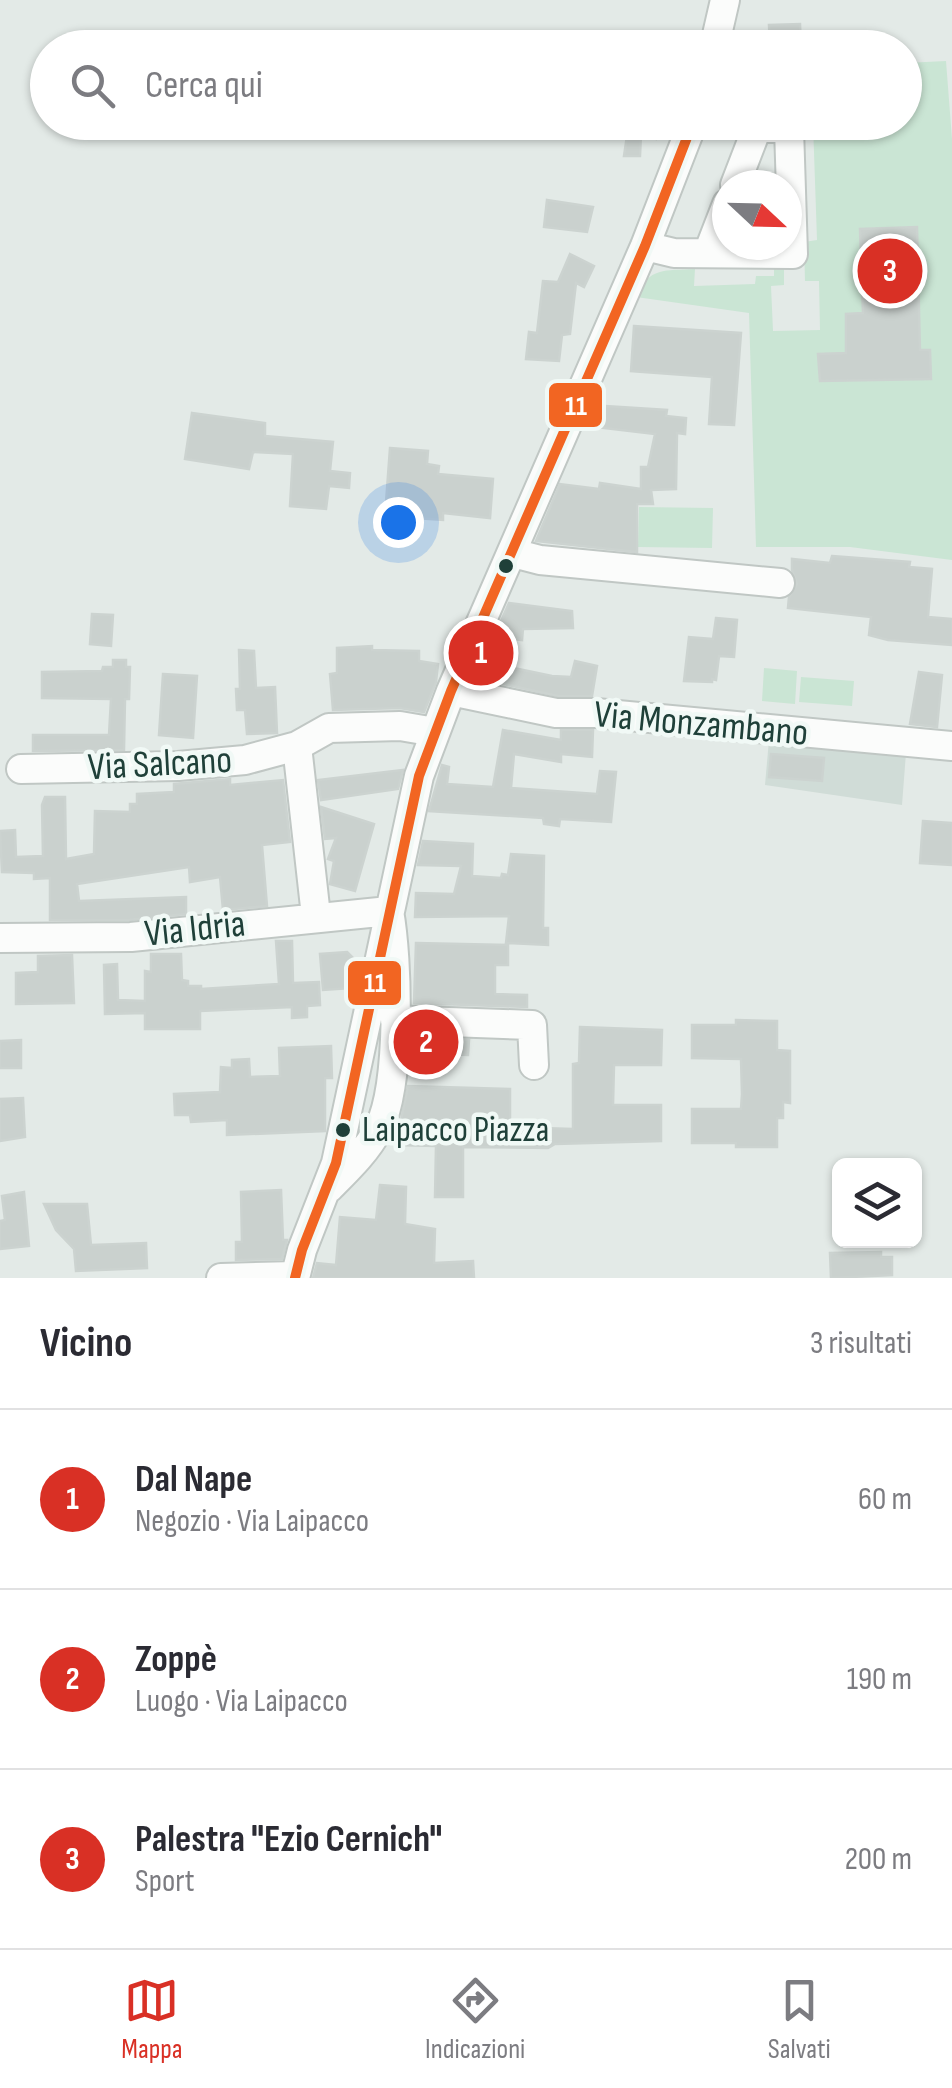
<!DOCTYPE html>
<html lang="it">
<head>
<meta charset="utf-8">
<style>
	body { margin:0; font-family:"Sofia Sans Condensed",sans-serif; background:#f2f2f3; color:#2b2b33 }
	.controls { position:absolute; right:30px; bottom:30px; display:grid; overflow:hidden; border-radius:15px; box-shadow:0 2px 8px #0004 }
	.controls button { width:90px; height:90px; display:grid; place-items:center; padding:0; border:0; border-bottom:2px solid #e1e1e2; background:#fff; color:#2b2b33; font:50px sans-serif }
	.compass { position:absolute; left:712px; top:170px; width:90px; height:90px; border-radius:50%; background:#fff; box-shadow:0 2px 8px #0004; rotate:112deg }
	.you { position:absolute; left:398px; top:522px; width:35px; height:35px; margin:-25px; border:8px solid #fff; border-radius:50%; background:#1a73e8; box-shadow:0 0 0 15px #1a73e833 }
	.badge { display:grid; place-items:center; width:65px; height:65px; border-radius:50%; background:#d93025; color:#fff; font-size:32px; font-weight:700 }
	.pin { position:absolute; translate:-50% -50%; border:5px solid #fff; box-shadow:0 2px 10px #0006 }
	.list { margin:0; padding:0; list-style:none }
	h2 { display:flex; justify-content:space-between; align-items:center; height:130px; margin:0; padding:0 40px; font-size:42px }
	h2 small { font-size:32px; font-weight:400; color:#7c7c81 }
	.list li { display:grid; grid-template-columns:65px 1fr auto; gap:30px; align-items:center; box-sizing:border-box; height:180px; padding:0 40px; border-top:2px solid #e1e1e2 }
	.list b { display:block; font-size:38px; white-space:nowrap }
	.list p { margin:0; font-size:32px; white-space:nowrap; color:#7c7c81 }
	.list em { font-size:32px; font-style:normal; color:#7c7c81 }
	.icon { flex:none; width:55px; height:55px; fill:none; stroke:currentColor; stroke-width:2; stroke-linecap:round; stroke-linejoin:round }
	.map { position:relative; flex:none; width:952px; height:1278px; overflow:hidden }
	.search { position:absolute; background:#fff; box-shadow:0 2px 8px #0004; left:30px; right:30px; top:30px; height:110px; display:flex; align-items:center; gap:25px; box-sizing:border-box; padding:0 35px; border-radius:55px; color:#7c7c81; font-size:38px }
	.sheet { height:670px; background:#fff }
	nav { display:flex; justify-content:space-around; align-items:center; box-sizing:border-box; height:140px; border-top:2px solid #e1e1e2; background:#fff; font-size:28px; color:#7c7c81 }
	nav a { display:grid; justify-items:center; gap:5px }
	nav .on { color:#d93025 }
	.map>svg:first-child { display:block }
</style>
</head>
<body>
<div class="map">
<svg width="952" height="1278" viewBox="0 0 952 1278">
	<rect width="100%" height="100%" fill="#e3eae7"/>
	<path fill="#d0dcd7" d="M 769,740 L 906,753 L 902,805 L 765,785 Z"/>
	<path fill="#cae5d4" d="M 946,61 L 952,139 L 952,560 L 850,547 L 756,547 L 749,313 L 636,297 C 649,266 665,271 695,269 L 694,286 L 755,284 L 756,276 L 774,276 L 774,266 L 784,266 L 784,285 L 771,286 L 773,331 L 820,330 L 819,281 L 805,281 L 804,242 L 817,240 L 813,123 L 904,122 L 905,63 Z
		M 639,507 L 713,508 L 712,548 L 638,547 Z
		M 764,668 L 797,671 L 795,704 L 762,701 Z
		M 801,677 L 854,681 L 852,706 L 799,702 Z"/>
	<path fill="#cad1ce" stroke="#ccd3d0" stroke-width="2.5" d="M 800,24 L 801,48 L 770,48 L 769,25 Z
		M 614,122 L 662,122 L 656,139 L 641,134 L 640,156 L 624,156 L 628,129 Z
		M 547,200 L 593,207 L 587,232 L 544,227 Z
		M 917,227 L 920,350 L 930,350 L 931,379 L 820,381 L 818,354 L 846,353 L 846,314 L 863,313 L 860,229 Z
		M 570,254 L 594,266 L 584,287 L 576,283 L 570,334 L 562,335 L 559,361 L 526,359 L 529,332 L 537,333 L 543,281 L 558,282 Z
		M 634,326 L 741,333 L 734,425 L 709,424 L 712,377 L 631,371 Z
		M 605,406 L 667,410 L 666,416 L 686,418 L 685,434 L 677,433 L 676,489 L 651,490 L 653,504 L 637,504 L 637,552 L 536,541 L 560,484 L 599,489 L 600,483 L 641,489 L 641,467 L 648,467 L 655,434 L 595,427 L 597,408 Z
		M 192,413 L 265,423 L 265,436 L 333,442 L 330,471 L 350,473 L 349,488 L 329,486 L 326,509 L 290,506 L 293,454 L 253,452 L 249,469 L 185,459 Z
		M 390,448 L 428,451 L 427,464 L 439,466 L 438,474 L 493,479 L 490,518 L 443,513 L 443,520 L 385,516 Z
		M 832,556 L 910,562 L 909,567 L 932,569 L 928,617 L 952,619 L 952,645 L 888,640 L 869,635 L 871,617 L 788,608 L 789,597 L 797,584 L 792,570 L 792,559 L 830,563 Z
		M 509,603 L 572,611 L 573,628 L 523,629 L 522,640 L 494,637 Z
		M 92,614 L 113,615 L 111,646 L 90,644 Z
		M 716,618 L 737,620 L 734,657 L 719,656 L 716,680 L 712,679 L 712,682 L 684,681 L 689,637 L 713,639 Z
		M 372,646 L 372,650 L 419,651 L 419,661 L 438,664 L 436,682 L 424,712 L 400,708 L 333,710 L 330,674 L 337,673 L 337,648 Z
		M 239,650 L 254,651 L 256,688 L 275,687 L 277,733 L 247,734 L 245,710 L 237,710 L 236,689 L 240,689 Z
		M 488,650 L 497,652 L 494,664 L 552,676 L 571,677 L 575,661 L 597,666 L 592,696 L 558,696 L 476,678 Z
		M 113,660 L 126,660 L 126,667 L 130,667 L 129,699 L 125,699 L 124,750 L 33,751 L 33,735 L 109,735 L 111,699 L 42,698 L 42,672 L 102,671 L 103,667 L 113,667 Z
		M 919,672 L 942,675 L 937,727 L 910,724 Z
		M 163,674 L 197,676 L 193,738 L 159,735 Z
		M 503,730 L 561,740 L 561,730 L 593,730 L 592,757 L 561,754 L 561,762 L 514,754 L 511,788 L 597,794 L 600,771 L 616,772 L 611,822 L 560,819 L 559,826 L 544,824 L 543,818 L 429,811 L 442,765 L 449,767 L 447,784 L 493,787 Z
		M 771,754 L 824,758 L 822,781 L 769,777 Z
		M 403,770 L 398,789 L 321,800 L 318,780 Z
		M 230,779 L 230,785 L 283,780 L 290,842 L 262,845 L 267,906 L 223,910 L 220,877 L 190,882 L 189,867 L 77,884 L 79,901 L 186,897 L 186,914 L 130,920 L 50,920 L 50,878 L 34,879 L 34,873 L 2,872 L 0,831 L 15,830 L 16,857 L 43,856 L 42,805 L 45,797 L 65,797 L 66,859 L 94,854 L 95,811 L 130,812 L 130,804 L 137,804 L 137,794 L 174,792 L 174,784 Z
		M 321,807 L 374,824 L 355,891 L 330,884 L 334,861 L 328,859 L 336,838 L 325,839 Z
		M 923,821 L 952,823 L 952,865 L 920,863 Z
		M 423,841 L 473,844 L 472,876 L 501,878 L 502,874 L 508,875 L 511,854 L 544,856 L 543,928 L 548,928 L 548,945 L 506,943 L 509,916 L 415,917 L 416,893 L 454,894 L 461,866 L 418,865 Z
		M 276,941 L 292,941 L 293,983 L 319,982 L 320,1005 L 307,1006 L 307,1017 L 292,1018 L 292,1007 L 200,1011 L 200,1029 L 145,1029 L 145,1013 L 105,1014 L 104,965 L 117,964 L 118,1000 L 145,1001 L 145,971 L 151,972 L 151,954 L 181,954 L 182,980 L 188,981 L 188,986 L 201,986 L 201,989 L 279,984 Z
		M 416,943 L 508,945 L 508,965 L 495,965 L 495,994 L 527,995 L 527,1007 L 414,1003 Z
		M 347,952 L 356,961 L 351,988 L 323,990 L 320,954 Z
		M 72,955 L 74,1003 L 16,1004 L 16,973 L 38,972 L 38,956 Z
		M 736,1020 L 777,1021 L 777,1050 L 790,1051 L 790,1103 L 783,1102 L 783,1118 L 777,1118 L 777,1147 L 736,1147 L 736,1143 L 692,1143 L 692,1109 L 741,1109 L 742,1094 L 741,1059 L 692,1058 L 692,1025 L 736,1025 Z
		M 580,1027 L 662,1030 L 661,1065 L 614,1065 L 613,1105 L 661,1105 L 661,1141 L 555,1144 L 548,1148 L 463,1147 L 463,1197 L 435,1197 L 436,1146 L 396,1145 L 408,1086 L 510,1089 L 510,1127 L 573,1129 L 573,1064 L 579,1063 Z
		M 412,1038 L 469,1040 L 468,1055 L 412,1053 Z
		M 21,1040 L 21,1068 L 0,1068 L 0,1041 Z
		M 331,1046 L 332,1078 L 325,1078 L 325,1131 L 227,1135 L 227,1120 L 191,1122 L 190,1115 L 175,1115 L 174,1094 L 220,1092 L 221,1067 L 232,1068 L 232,1060 L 249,1059 L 250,1077 L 280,1076 L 279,1048 Z
		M 23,1098 L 25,1137 L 0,1141 L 0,1099 Z
		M 380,1185 L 406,1187 L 405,1224 L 435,1229 L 434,1263 L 473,1261 L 474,1278 L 313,1278 L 317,1263 L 336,1265 L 340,1217 L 376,1220 Z
		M 281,1190 L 283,1240 L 287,1240 L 282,1259 L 236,1260 L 236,1242 L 242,1242 L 241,1192 Z
		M 24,1192 L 29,1246 L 0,1249 L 0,1221 L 5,1220 L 2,1196 Z
		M 44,1204 L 87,1204 L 91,1245 L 146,1243 L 147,1268 L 76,1271 L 74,1249 L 56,1230 Z
		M 881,1252 L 881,1257 L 892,1257 L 892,1275 L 831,1278 L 830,1253 Z"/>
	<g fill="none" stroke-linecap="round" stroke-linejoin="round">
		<g stroke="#c0c7c4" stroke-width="32">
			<path id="minor" d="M 714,48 L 725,0
				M 645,246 L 674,253 L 793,254 L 789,128 L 757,128 L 735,185
				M 708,253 L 727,204
				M 513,553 L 540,560 L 780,583
				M 451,691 L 556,713 L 596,713 L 952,746
				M 297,746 L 316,916
				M 21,769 L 178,766 L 245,760 L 297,746 L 329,728 L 400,726 L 435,732
				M 0,938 L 131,937 L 389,911 C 398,960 401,1083 379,1128 C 366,1152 348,1169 329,1188
				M 395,1020 L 532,1025 L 534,1065
				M 221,1278 L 295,1276
				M 295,1278 L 302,1250 L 336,1163 L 419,776 L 451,691 L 645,246 L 693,122"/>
		</g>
		<use href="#minor" stroke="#fbfcfb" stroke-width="28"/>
		<g stroke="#f1f9f6" stroke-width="18">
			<path id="bus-1" d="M 295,1278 L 302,1250 L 336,1163 L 419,776 L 451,691 L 645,246 L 693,122"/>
		</g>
		<use href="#bus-1" stroke="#f26522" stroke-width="10"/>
	</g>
	<g fill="#1f4039" stroke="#f1f9f6" stroke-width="4">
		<circle cx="506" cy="566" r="9"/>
		<circle cx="343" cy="1130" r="9"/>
	</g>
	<g text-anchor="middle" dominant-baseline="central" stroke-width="9" stroke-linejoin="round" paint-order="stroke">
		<g font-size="36" fill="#1f4039" stroke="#f1f9f6" text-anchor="start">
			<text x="362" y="1130">Laipacco Piazza</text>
		</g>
		<g font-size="38" fill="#1f4039" stroke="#f1f9f6">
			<text transform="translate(701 724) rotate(5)">Via Monzambano</text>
			<text transform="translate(160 764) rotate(-3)">Via Salcano</text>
			<text transform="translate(195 929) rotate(-6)">Via Idria</text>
		</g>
	</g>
	<g stroke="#f1f9f6" stroke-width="4">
		<rect x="547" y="381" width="57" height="48" rx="10" fill="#f26522"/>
		<rect x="346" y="959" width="57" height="48" rx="10" fill="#f26522"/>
	</g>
	<g font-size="28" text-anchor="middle" font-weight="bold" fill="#fff">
		<text x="576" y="415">11</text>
		<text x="375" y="992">11</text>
	</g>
</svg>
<div class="controls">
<button><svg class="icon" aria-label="layers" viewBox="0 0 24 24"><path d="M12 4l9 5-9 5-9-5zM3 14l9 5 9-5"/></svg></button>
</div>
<svg class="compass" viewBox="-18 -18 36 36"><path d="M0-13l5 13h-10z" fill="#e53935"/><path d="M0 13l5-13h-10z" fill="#7c7c81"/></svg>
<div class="you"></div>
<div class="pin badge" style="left:481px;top:653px">1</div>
<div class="pin badge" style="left:426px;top:1042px">2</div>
<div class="pin badge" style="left:890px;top:271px">3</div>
<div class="search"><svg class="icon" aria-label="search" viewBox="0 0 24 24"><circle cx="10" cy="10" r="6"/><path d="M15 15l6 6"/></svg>Cerca qui</div>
</div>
<section class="sheet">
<h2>Vicino<small>3 risultati</small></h2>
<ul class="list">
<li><span class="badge">1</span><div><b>Dal Nape</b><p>Negozio · Via Laipacco</p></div><em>60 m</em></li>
<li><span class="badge">2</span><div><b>Zoppè</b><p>Luogo · Via Laipacco</p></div><em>190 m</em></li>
<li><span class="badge">3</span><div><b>Palestra &quot;Ezio Cernich&quot;</b><p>Sport</p></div><em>200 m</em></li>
</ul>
</section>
<nav>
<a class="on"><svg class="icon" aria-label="map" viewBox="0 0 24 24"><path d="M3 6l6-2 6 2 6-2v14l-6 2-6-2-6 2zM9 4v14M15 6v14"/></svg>Mappa</a>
<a><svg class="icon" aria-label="directions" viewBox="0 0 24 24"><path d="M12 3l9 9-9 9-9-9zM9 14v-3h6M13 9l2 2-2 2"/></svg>Indicazioni</a>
<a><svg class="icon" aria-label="saved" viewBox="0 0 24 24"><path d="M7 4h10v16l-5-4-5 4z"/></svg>Salvati</a>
</nav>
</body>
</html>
